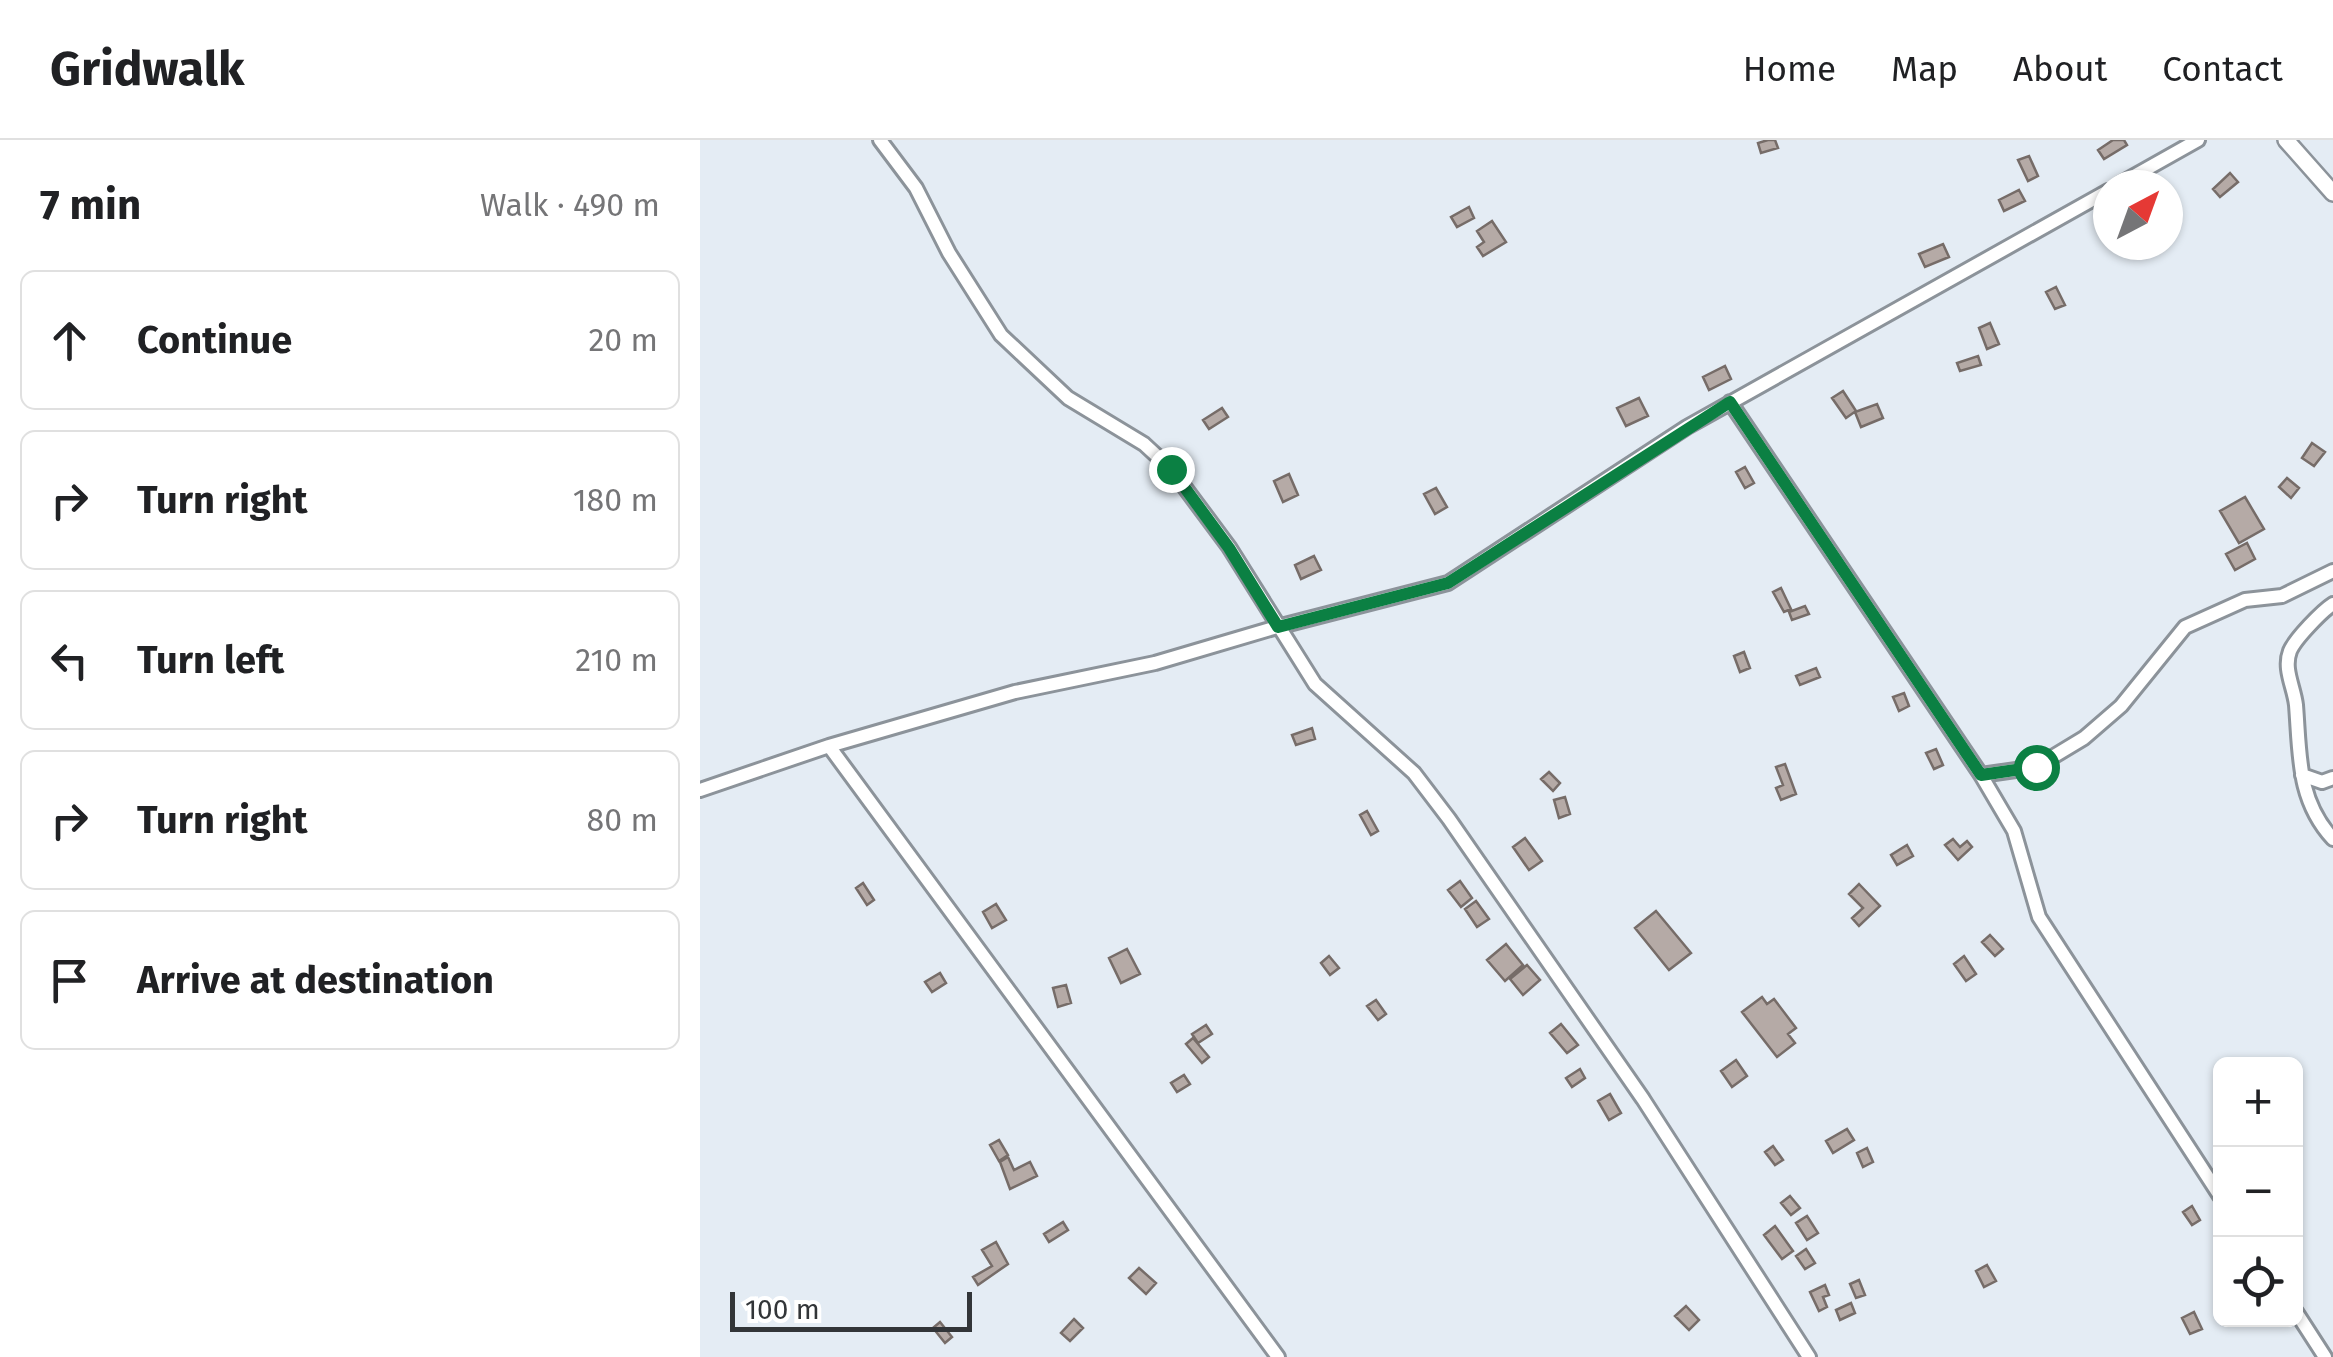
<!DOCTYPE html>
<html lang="en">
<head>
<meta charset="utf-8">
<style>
	body { margin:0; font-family:"Fira Sans",sans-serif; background:#f2f2f2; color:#202124 }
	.controls { position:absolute; right:30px; bottom:30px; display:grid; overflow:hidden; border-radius:15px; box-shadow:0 2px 8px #0004 }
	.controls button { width:90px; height:90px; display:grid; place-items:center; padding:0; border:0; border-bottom:2px solid #e0e0e0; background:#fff; color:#202124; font:50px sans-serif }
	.compass { position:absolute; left:1393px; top:30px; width:90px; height:90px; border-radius:50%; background:#fff; box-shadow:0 2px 8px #0004; rotate:41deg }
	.scale { position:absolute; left:30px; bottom:25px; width:242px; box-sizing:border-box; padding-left:10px; border:5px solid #323538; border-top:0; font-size:28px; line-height:35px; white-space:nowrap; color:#323538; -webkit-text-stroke:8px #fff; paint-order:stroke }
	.stop { position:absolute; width:30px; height:30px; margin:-22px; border:8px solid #0b8043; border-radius:50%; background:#fff }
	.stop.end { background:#0b8043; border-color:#fff; box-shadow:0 2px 10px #0008 }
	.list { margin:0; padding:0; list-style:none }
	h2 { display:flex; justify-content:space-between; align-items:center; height:130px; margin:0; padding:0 40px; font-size:42px }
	h2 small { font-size:32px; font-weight:400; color:#757577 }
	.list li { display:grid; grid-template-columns:65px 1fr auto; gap:30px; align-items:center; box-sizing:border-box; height:140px; margin:0 20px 20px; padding:0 20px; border:2px solid #e0e0e0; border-radius:15px }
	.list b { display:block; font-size:38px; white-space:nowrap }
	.list em { font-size:32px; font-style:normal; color:#757577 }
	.icon { flex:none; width:55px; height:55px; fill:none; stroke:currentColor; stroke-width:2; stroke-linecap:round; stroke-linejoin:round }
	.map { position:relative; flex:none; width:1633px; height:1217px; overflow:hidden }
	header { display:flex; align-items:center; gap:60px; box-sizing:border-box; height:140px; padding:0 50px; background:#fff; border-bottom:2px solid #e0e0e0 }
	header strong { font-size:48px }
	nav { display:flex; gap:55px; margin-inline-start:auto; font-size:35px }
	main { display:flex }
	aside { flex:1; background:#fff }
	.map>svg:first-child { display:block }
</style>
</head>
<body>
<header>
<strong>Gridwalk</strong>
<nav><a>Home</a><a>Map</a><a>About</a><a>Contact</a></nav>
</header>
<main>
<aside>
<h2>7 min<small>Walk · 490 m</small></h2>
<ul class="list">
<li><svg class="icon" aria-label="ahead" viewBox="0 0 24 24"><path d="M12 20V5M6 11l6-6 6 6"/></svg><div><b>Continue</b></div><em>20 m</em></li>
<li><svg class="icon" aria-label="right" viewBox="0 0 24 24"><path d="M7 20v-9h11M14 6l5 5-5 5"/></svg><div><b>Turn right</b></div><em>180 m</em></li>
<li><svg class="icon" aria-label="left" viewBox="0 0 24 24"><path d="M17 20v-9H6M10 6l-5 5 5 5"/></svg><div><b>Turn left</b></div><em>210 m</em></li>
<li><svg class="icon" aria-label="right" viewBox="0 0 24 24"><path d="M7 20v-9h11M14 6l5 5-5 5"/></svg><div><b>Turn right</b></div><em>80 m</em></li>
<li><svg class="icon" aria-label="arrive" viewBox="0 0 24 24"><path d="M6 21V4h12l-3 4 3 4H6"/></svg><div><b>Arrive at destination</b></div></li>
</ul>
</aside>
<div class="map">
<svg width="1633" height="1217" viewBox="0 0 1633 1217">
	<rect width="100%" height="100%" fill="#e4ecf4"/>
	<path fill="#b5aaa6" stroke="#766c68" stroke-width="2.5" d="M 1068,0 L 1075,0 L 1078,8 L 1061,13 L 1058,3 Z
		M 1413,0 L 1424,0 L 1427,5 L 1404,19 L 1398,10 Z
		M 1329,16 L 1338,36 L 1328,41 L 1318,20 Z
		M 1530,33 L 1538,42 L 1520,57 L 1513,49 Z
		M 1319,50 L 1325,61 L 1304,71 L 1299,60 Z
		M 769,67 L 774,78 L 757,87 L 751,77 Z
		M 792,81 L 806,102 L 783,116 L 777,107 L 784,102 L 777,91 Z
		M 1243,104 L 1249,117 L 1225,127 L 1219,114 Z
		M 1356,147 L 1365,165 L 1355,169 L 1346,152 Z
		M 1290,183 L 1299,204 L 1287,209 L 1279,188 Z
		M 1278,216 L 1281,225 L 1260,231 L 1257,223 Z
		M 1025,226 L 1031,239 L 1009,250 L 1003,237 Z
		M 1143,251 L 1156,271 L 1146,278 L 1132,258 Z
		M 939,258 L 948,276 L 926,286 L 917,268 Z
		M 1177,264 L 1183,278 L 1161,287 L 1155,272 Z
		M 522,268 L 528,277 L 509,289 L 503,280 Z
		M 1612,303 L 1625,312 L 1614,326 L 1602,318 Z
		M 1045,327 L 1054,343 L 1045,348 L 1036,332 Z
		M 589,334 L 598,355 L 583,362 L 574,341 Z
		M 1587,338 L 1599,348 L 1591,358 L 1579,347 Z
		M 736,348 L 747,367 L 735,374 L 724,354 Z
		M 1545,357 L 1564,389 L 1539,403 L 1520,371 Z
		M 1547,403 L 1555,419 L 1535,430 L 1526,414 Z
		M 614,416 L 621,430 L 601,439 L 595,425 Z
		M 1081,448 L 1091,469 L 1084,472 L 1073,452 Z
		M 1105,466 L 1109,474 L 1092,480 L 1089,472 Z
		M 1044,512 L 1050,528 L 1040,532 L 1034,516 Z
		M 1116,528 L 1120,537 L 1100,545 L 1096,536 Z
		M 1204,553 L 1209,566 L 1199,571 L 1193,557 Z
		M 612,588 L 615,599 L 596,605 L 592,595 Z
		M 1236,609 L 1243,625 L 1234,629 L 1226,613 Z
		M 1085,624 L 1096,654 L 1081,660 L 1076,648 L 1083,645 L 1076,627 Z
		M 849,632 L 860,643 L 853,651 L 841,639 Z
		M 865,657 L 870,674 L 859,678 L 854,660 Z
		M 667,671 L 678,691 L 671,695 L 660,675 Z
		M 825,698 L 842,721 L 829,730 L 813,707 Z
		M 1253,699 L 1260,707 L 1267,701 L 1272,707 L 1258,720 L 1245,705 Z
		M 1207,705 L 1213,716 L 1197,725 L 1191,715 Z
		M 760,741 L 772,758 L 761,767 L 748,750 Z
		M 163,743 L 174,760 L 167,765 L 156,748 Z
		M 1159,744 L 1180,766 L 1159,786 L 1152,778 L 1163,768 L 1149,754 Z
		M 776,761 L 789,779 L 777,787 L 765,769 Z
		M 296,764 L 306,780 L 292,788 L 283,772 Z
		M 956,771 L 991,813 L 969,830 L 935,788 Z
		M 1290,795 L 1303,809 L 1295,816 L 1282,802 Z
		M 806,804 L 823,825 L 805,841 L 787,820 Z
		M 427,809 L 440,834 L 421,843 L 409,818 Z
		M 629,816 L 639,828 L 630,835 L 621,823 Z
		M 1264,816 L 1276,834 L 1266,841 L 1254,824 Z
		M 827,825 L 840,840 L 823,855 L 810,839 Z
		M 240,833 L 246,843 L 232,852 L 225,842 Z
		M 366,845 L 371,863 L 358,867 L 353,848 Z
		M 1062,857 L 1067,864 L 1074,859 L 1096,888 L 1088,894 L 1095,903 L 1077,917 L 1042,872 Z
		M 676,860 L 686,874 L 678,880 L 667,866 Z
		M 861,884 L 878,905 L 867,913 L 850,893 Z
		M 506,885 L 512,894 L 498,903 L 492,894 Z
		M 493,898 L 509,917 L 502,923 L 486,904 Z
		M 1036,920 L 1047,936 L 1032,947 L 1021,931 Z
		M 880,929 L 885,938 L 872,947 L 866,938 Z
		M 484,935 L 490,944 L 477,952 L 471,943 Z
		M 910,954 L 921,973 L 909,980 L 898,961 Z
		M 1147,989 L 1154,1000 L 1133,1013 L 1126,1001 Z
		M 299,1000 L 308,1015 L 299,1021 L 290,1005 Z
		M 1073,1006 L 1083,1020 L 1075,1025 L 1065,1012 Z
		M 1167,1008 L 1173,1022 L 1163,1027 L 1157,1013 Z
		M 308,1017 L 314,1030 L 330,1022 L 337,1036 L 310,1049 L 300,1022 Z
		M 1090,1056 L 1100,1068 L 1091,1075 L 1081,1063 Z
		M 1492,1066 L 1500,1080 L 1492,1085 L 1483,1072 Z
		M 1107,1076 L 1118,1093 L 1107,1100 L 1096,1083 Z
		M 363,1082 L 368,1090 L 349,1102 L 344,1094 Z
		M 1075,1086 L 1093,1111 L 1082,1119 L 1064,1095 Z
		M 296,1102 L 308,1124 L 278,1145 L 273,1137 L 292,1126 L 282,1110 Z
		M 1106,1109 L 1115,1123 L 1105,1129 L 1096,1116 Z
		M 1287,1125 L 1296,1141 L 1284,1147 L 1276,1131 Z
		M 439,1128 L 456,1143 L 446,1154 L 429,1138 Z
		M 1159,1140 L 1165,1155 L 1156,1158 L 1150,1144 Z
		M 1125,1145 L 1129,1155 L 1123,1157 L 1127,1167 L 1119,1171 L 1110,1152 Z
		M 1151,1163 L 1155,1173 L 1140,1180 L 1136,1170 Z
		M 986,1166 L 999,1180 L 989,1190 L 975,1176 Z
		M 1494,1172 L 1502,1189 L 1490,1194 L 1482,1178 Z
		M 374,1179 L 383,1188 L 370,1201 L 361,1193 Z
		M 240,1182 L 252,1197 L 245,1203 L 233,1188 Z"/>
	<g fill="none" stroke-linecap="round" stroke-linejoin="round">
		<g stroke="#8c939a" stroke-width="18">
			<path id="minor" d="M 180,0 L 216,48 L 249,113 L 301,195 L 368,258 L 444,304 L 471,329 L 529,407 L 615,544 L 714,633 L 749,679 L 943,959 L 1109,1217
				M 1418,45 L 1498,0
				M 1030,262 L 1281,635 L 1314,691 L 1339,777 L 1520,1056
				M 1633,464 C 1622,471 1595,499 1590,511 C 1583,529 1594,547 1596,565 C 1600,615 1597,660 1633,699
				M 129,606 L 578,1217
				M 1281,635 L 1336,627 L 1384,598 L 1421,566 L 1485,487 L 1545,460 L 1582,456 L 1633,431
				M 1602,635 L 1622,642 L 1633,638
				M 0,650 L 129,606 L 315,552 L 455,523 L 577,487 L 748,443 L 987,287 L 1408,51
				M 1596,1172 L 1625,1217"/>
		</g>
		<g stroke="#8c939a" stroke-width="20">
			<path id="tertiary" d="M 1586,0 L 1633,53"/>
		</g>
		<use href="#minor" stroke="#fff" stroke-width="12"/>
		<use href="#tertiary" stroke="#fff" stroke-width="15"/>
	</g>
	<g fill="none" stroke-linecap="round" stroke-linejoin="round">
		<path stroke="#0b8043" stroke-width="12" d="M 471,329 L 529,408 L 578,487 L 748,443 L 1030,262 L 1281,635 L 1336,627"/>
	</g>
</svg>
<div class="controls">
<button>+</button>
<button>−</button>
<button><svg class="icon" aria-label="locate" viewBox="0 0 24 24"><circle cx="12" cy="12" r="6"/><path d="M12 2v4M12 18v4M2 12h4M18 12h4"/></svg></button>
</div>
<svg class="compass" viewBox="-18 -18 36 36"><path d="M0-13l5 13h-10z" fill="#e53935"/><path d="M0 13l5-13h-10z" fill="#757577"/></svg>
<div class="scale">100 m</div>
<div class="stop" style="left:1336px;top:627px"></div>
<div class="stop end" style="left:471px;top:329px"></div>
</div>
</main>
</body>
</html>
